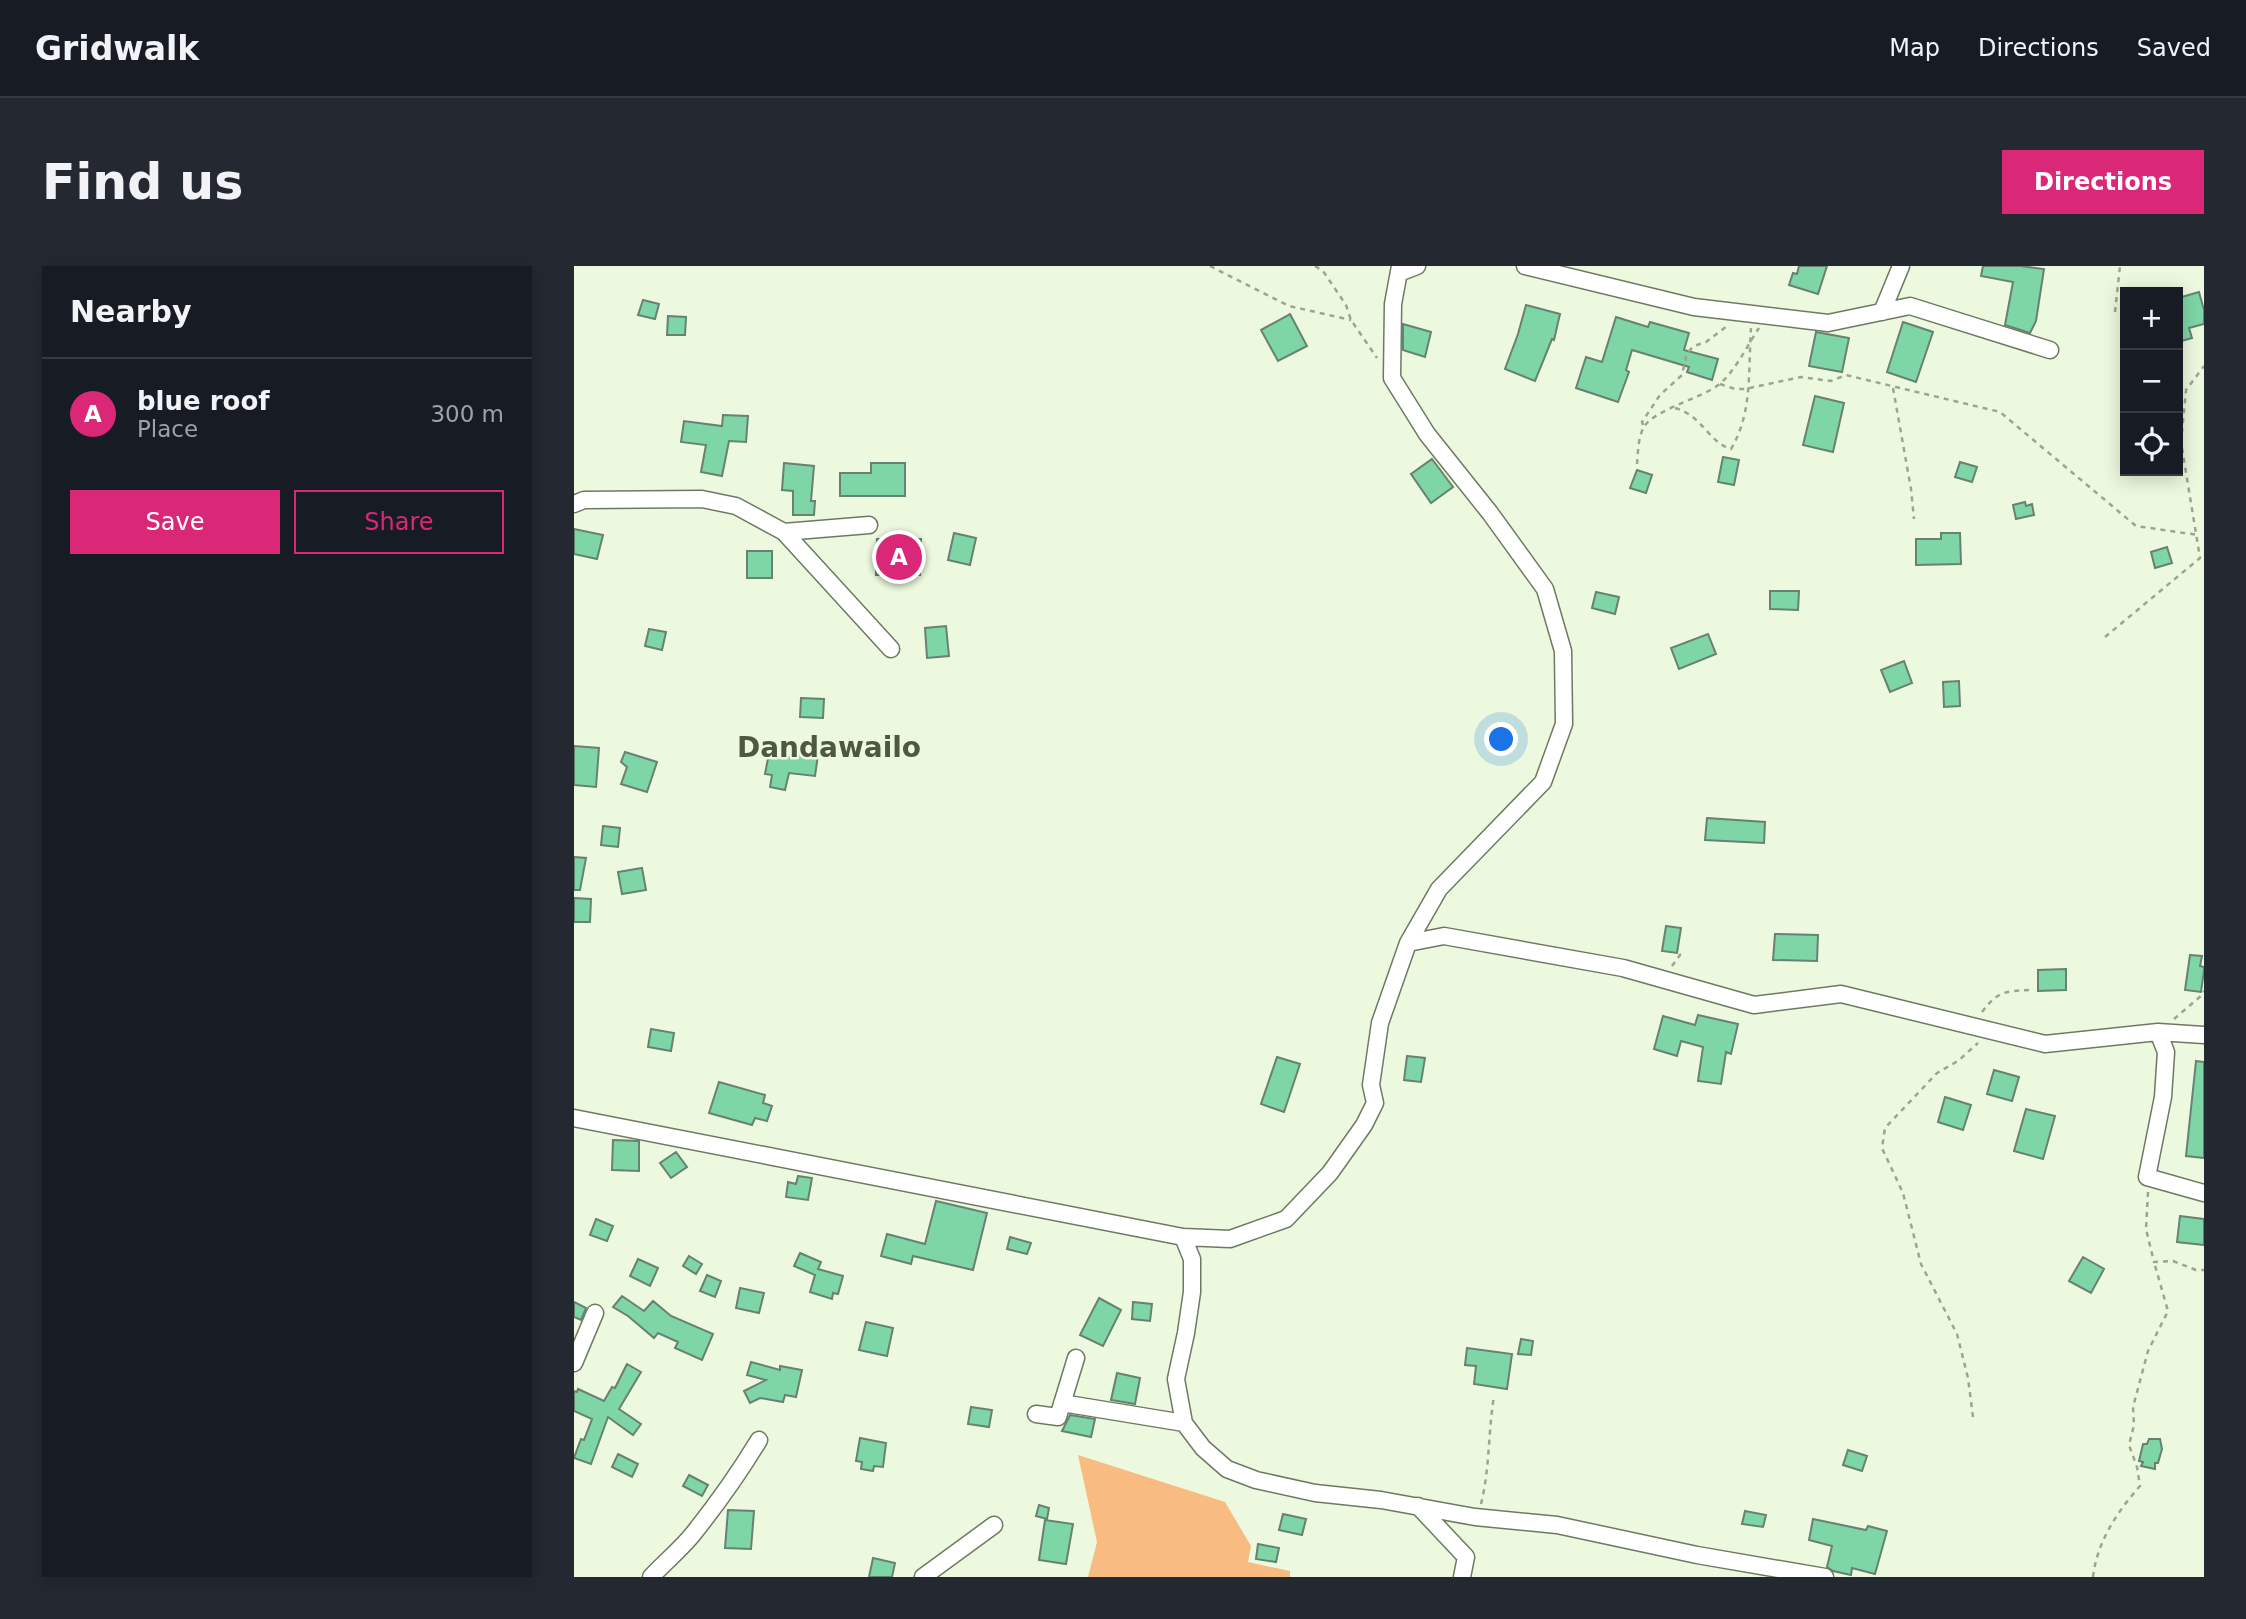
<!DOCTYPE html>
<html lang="en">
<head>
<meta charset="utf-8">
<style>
	body { margin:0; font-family:"DejaVu Sans",sans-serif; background:#242831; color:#f1f3f6 }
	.controls { position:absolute; right:21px; top:21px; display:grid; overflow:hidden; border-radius:0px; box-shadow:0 4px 18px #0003 }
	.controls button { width:63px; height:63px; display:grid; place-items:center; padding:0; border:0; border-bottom:2px solid #363941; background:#171b24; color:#f1f3f6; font:35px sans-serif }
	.you { position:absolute; left:928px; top:474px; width:24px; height:24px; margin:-18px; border:5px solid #fff; border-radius:50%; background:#1a73e8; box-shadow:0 0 0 10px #1a73e833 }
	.badge { display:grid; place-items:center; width:46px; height:46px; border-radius:50%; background:#db2777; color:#fff; font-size:23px; font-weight:700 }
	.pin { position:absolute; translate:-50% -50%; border:4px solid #fff; box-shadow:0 2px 7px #0006 }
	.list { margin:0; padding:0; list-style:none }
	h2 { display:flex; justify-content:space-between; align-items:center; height:91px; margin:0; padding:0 28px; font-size:30px }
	h2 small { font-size:23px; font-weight:400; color:#9ea1a6 }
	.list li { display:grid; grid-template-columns:46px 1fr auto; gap:21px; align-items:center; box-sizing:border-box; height:112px; padding:0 28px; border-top:2px solid #363941 }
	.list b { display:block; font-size:26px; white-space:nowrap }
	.list p { margin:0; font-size:23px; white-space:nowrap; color:#9ea1a6 }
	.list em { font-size:23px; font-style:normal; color:#9ea1a6 }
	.actions { display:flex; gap:14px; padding:21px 28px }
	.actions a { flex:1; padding:16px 0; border:2px solid #db2777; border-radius:0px; text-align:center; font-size:24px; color:#db2777 }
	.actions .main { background:#db2777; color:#fff }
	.icon { flex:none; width:38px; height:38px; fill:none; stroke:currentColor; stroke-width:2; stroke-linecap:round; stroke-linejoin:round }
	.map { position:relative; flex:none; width:1630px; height:1311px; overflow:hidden; border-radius:0px }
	header { display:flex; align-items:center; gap:42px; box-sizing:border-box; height:98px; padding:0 35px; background:#171b24; border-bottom:2px solid #363941 }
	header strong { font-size:33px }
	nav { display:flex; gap:38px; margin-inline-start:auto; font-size:24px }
	.intro { display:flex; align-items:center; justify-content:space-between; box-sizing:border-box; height:168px; padding:0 42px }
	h1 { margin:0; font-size:49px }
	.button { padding:18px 32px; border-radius:0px; background:#db2777; color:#fff; font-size:24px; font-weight:700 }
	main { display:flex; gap:42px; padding:0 42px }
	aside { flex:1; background:#171b24; border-radius:0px; box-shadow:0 4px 18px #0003 }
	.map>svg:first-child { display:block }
</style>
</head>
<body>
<header>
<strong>Gridwalk</strong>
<nav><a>Map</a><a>Directions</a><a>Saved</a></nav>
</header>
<div class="intro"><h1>Find us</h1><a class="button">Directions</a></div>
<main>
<aside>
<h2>Nearby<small></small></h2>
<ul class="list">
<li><span class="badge">A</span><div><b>blue roof</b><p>Place</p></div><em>300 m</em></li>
</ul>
<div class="actions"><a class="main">Save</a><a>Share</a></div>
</aside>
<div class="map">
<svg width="1630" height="1311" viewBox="0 0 1630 1311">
	<rect width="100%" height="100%" fill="#ecf9de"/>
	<path fill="#f8bb81" d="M 504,1189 L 651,1236 L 677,1280 L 674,1296 L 716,1305 L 716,1311 L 514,1311 L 523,1276 Z"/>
	<path fill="#7ed6a7" stroke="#678172" stroke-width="2" d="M 1225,0 L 1253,0 L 1244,28 L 1215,19 L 1219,7 L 1223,8 Z
		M 1409,0 L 1446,0 L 1470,3 L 1462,55 L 1456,67 L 1431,59 L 1439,16 L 1407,10 Z
		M 1625,26 L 1630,44 L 1630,58 L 1615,62 L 1618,72 L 1604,76 L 1604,32 Z
		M 69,34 L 85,38 L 81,53 L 64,49 Z
		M 952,39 L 986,48 L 980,74 L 978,73 L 961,115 L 931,103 L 944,68 Z
		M 716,48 L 733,80 L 704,95 L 687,64 Z
		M 94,50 L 112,51 L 111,69 L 93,69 Z
		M 1042,51 L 1074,61 L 1076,56 L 1115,67 L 1110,84 L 1144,93 L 1138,114 L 1113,106 L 1115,101 L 1058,84 L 1052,104 L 1055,106 L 1044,136 L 1002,122 L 1012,91 L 1028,96 Z
		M 1329,56 L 1359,66 L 1342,116 L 1313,106 Z
		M 829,58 L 857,66 L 851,91 L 829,84 Z
		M 1242,66 L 1275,72 L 1268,106 L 1235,100 Z
		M 1241,130 L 1270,137 L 1259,186 L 1229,179 Z
		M 149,149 L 174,150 L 172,176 L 155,175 L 148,210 L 127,206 L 132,179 L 107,176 L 110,155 L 148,160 Z
		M 1149,191 L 1165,194 L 1160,219 L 1144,216 Z
		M 858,193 L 879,221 L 857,237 L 837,208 Z
		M 1386,196 L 1403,201 L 1398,216 L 1381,211 Z
		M 210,197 L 240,200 L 237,235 L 241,235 L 240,249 L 219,249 L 219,225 L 208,224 Z
		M 297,197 L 331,197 L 331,230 L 266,230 L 266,207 L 297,207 Z
		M 1063,204 L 1078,209 L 1072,227 L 1056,222 Z
		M 1451,236 L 1452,240 L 1458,238 L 1460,249 L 1442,253 L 1439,239 Z
		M 0,263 L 29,269 L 23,293 L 0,288 Z
		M 380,267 L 402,272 L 396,299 L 374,294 Z
		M 1367,267 L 1386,267 L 1387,298 L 1342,299 L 1342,273 L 1367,273 Z
		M 303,273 L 347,273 L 346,309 L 302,309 Z
		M 1593,281 L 1598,297 L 1581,302 L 1577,286 Z
		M 173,285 L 198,285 L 198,312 L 173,312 Z
		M 1196,325 L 1225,325 L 1224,344 L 1196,343 Z
		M 1022,326 L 1045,331 L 1041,348 L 1018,342 Z
		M 372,360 L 375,390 L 353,392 L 351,362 Z
		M 75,363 L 92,366 L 88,384 L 71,380 Z
		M 1134,368 L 1142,388 L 1105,403 L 1097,382 Z
		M 1330,395 L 1338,417 L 1316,426 L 1307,404 Z
		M 1385,415 L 1386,440 L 1370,441 L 1369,416 Z
		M 227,432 L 250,433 L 249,452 L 226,451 Z
		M 0,480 L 25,482 L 22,521 L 0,519 Z
		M 51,486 L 83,496 L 73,526 L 47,518 L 53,501 L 47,496 Z
		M 220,486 L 244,489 L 241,510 L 215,507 L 211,524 L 196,521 L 198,509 L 191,508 L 195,487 L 218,492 Z
		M 1133,552 L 1191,556 L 1190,577 L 1131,574 Z
		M 29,560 L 46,562 L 44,581 L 27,579 Z
		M 0,591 L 12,592 L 6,624 L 0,624 Z
		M 68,602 L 72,624 L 48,628 L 44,606 Z
		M 0,632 L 17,633 L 16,656 L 0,656 Z
		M 1092,660 L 1107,662 L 1103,687 L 1088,685 Z
		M 1201,668 L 1244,669 L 1243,695 L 1199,694 Z
		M 1616,689 L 1628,690 L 1626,700 L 1630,701 L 1630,705 L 1627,726 L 1611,724 Z
		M 1492,703 L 1492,724 L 1464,725 L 1464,704 Z
		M 1124,749 L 1164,758 L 1157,788 L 1152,786 L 1147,818 L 1124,815 L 1129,781 L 1107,775 L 1103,790 L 1080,783 L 1089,750 L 1121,759 Z
		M 77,763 L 100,767 L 97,785 L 74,781 Z
		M 833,790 L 851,792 L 847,816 L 830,814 Z
		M 703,791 L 726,798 L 710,846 L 687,838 Z
		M 1622,795 L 1630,796 L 1630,892 L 1612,890 Z
		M 1420,804 L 1445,811 L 1438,835 L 1413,828 Z
		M 145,816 L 191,829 L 189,837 L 198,840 L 193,855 L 181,852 L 178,859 L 135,847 Z
		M 1371,831 L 1397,839 L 1389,864 L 1364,856 Z
		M 1452,843 L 1481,850 L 1469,893 L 1440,885 Z
		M 39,874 L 65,875 L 65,905 L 38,904 Z
		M 102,886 L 113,901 L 97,912 L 86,897 Z
		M 224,910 L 238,912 L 234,934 L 212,931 L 214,916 L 222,918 Z
		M 362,935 L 413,947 L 399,1004 L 339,990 L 337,998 L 307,990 L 313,968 L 351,978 Z
		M 1606,950 L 1630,953 L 1630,979 L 1603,976 Z
		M 22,953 L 39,960 L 33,975 L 16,969 Z
		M 436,971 L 457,977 L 453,988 L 433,983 Z
		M 226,987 L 247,996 L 244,1003 L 269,1010 L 264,1028 L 259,1027 L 258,1033 L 236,1026 L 241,1009 L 220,1000 Z
		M 115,990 L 128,998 L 122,1008 L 109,1000 Z
		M 1509,991 L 1530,1003 L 1517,1027 L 1495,1015 Z
		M 64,993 L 84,1002 L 76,1020 L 56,1010 Z
		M 133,1009 L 147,1015 L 141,1031 L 126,1025 Z
		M 166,1022 L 190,1027 L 185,1047 L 162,1042 Z
		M 48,1030 L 70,1045 L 79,1035 L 97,1050 L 139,1068 L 128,1094 L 101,1082 L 104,1076 L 84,1067 L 80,1072 L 54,1050 L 39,1041 Z
		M 525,1032 L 547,1044 L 529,1080 L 506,1069 Z
		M 0,1036 L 12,1042 L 7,1054 L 0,1051 Z
		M 559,1036 L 578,1038 L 576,1055 L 558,1053 Z
		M 292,1056 L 319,1062 L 313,1090 L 285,1084 Z
		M 947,1073 L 959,1075 L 957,1089 L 944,1088 Z
		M 893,1082 L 938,1088 L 933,1123 L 900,1118 L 902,1100 L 891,1099 Z
		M 177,1096 L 206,1104 L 206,1100 L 228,1104 L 222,1131 L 211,1129 L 209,1136 L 186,1132 L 176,1137 L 170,1125 L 192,1114 L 173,1109 Z
		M 53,1098 L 67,1106 L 45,1143 L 67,1158 L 59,1169 L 34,1151 L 17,1198 L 0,1192 L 7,1173 L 10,1174 L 18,1153 L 0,1145 L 0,1125 L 3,1126 L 4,1123 L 30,1135 L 38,1121 L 41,1122 Z
		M 543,1107 L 566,1112 L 561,1138 L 537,1134 Z
		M 397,1141 L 418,1144 L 415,1161 L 394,1158 Z
		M 496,1149 L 521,1153 L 517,1171 L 488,1165 Z
		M 286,1172 L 312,1177 L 309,1201 L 300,1200 L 299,1205 L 287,1203 L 288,1196 L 282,1195 Z
		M 1575,1173 L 1586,1173 L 1588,1183 L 1584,1197 L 1581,1197 L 1581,1203 L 1567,1200 L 1569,1196 L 1565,1195 L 1569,1178 L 1573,1178 Z
		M 1274,1184 L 1293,1190 L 1288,1205 L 1269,1199 Z
		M 44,1188 L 64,1198 L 58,1211 L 38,1201 Z
		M 115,1209 L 134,1219 L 128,1230 L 109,1220 Z
		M 465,1239 L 475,1242 L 473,1253 L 462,1250 Z
		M 154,1244 L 180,1245 L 177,1283 L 151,1282 Z
		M 1171,1245 L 1192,1249 L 1189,1261 L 1168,1258 Z
		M 709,1248 L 732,1253 L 728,1269 L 705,1264 Z
		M 1239,1253 L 1292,1264 L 1294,1260 L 1313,1265 L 1301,1308 L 1278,1302 L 1277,1309 L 1259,1305 L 1253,1301 L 1258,1280 L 1235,1274 Z
		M 471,1254 L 499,1258 L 492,1298 L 465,1294 Z
		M 684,1278 L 705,1282 L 702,1296 L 682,1293 Z
		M 299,1292 L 321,1297 L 318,1311 L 295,1311 Z"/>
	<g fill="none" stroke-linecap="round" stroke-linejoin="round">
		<g stroke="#6f7962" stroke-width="19">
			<path id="minor" d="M 951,0 L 1120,41 L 1254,57 L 1336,40 L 1476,84
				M 825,7 L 843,0
				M 1308,46 L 1327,0
				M 0,238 L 10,234 L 128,233 L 162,240 L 210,266 L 317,383
				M 210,266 L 295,259
				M 834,677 L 870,670 L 1049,702 L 1180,739 L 1267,728 L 1471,778 L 1584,766 L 1630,769
				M 1584,766 L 1592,786 L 1589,831 L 1573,911 L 1630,927
				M 0,852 L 609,971 L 656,973 L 712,953 L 756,907 L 790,859 L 801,837 L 797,819 L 806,757 L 834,677 L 865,623 L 969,516 L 990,458 L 989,385 L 971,323 L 916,247 L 853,168 L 818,112 L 819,38 L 826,0
				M 609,971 L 618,993 L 618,1026 L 612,1067 L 602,1113 L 610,1157 L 629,1182 L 653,1203 L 682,1214 L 741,1227 L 807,1234 L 901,1251 L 983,1259 L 1123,1289 L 1251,1311
				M 0,1097 L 21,1047
				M 488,1137 L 610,1157
				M 462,1148 L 484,1151 L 502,1092
				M 844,1240 L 892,1291 L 888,1311
				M 77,1311 C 91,1296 107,1283 119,1268 C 143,1238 165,1207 185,1174
				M 349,1311 L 420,1259"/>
		</g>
		<path stroke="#9ca591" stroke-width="2.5" stroke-dasharray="5 5" stroke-linecap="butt" d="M 636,0 L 715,40 L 777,54
			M 741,0 L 749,5 L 772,39 L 777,54 L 803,92
			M 1541,46 L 1546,0
			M 1146,118 L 1161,123 L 1171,123 L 1227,111 L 1257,115 L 1272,109 L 1426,146 L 1562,260 L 1624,269
			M 1319,122 L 1337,223 L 1340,253
			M 1101,142 C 1129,150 1134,176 1157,183 C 1179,146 1174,104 1177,62
			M 1069,159 L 1068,156 L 1086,129 L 1108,109 L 1113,87 L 1120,80 L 1132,76 L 1153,60
			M 1063,198 C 1064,187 1064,171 1070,161 C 1080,143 1131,132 1148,116 C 1164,100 1173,80 1185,62
			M 1531,371 L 1626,292 L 1607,176 L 1612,124 L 1630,100
			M 1098,700 L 1106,689 L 1105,685
			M 1408,746 C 1423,726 1430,725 1455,724
			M 1600,753 L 1628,729 L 1630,725
			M 1574,926 L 1572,963 L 1580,996 L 1599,995 L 1622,1004 L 1630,1004
			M 1399,1151 L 1394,1112 L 1383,1068 L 1347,998 L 1329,927 L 1308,882 L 1311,862 L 1363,807 L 1384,795 L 1404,777
			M 907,1238 C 916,1202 914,1166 920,1130
			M 1519,1311 C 1523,1276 1543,1246 1566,1220 L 1563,1201 L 1555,1179 L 1560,1159 L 1559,1141 L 1574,1085 L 1594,1045 L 1580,996"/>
		<use href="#minor" stroke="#fff" stroke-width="16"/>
	</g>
	<g text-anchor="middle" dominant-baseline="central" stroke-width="5" stroke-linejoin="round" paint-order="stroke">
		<g font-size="28" font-weight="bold" fill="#4d5741" stroke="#ecf9de">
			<text x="255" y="481">Dandawailo</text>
		</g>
	</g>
</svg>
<div class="controls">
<button>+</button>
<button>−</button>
<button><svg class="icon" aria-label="locate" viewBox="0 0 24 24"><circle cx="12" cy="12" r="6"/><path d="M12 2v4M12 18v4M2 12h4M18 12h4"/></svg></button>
</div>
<div class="you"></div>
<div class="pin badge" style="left:325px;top:291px">A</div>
</div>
</main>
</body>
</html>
